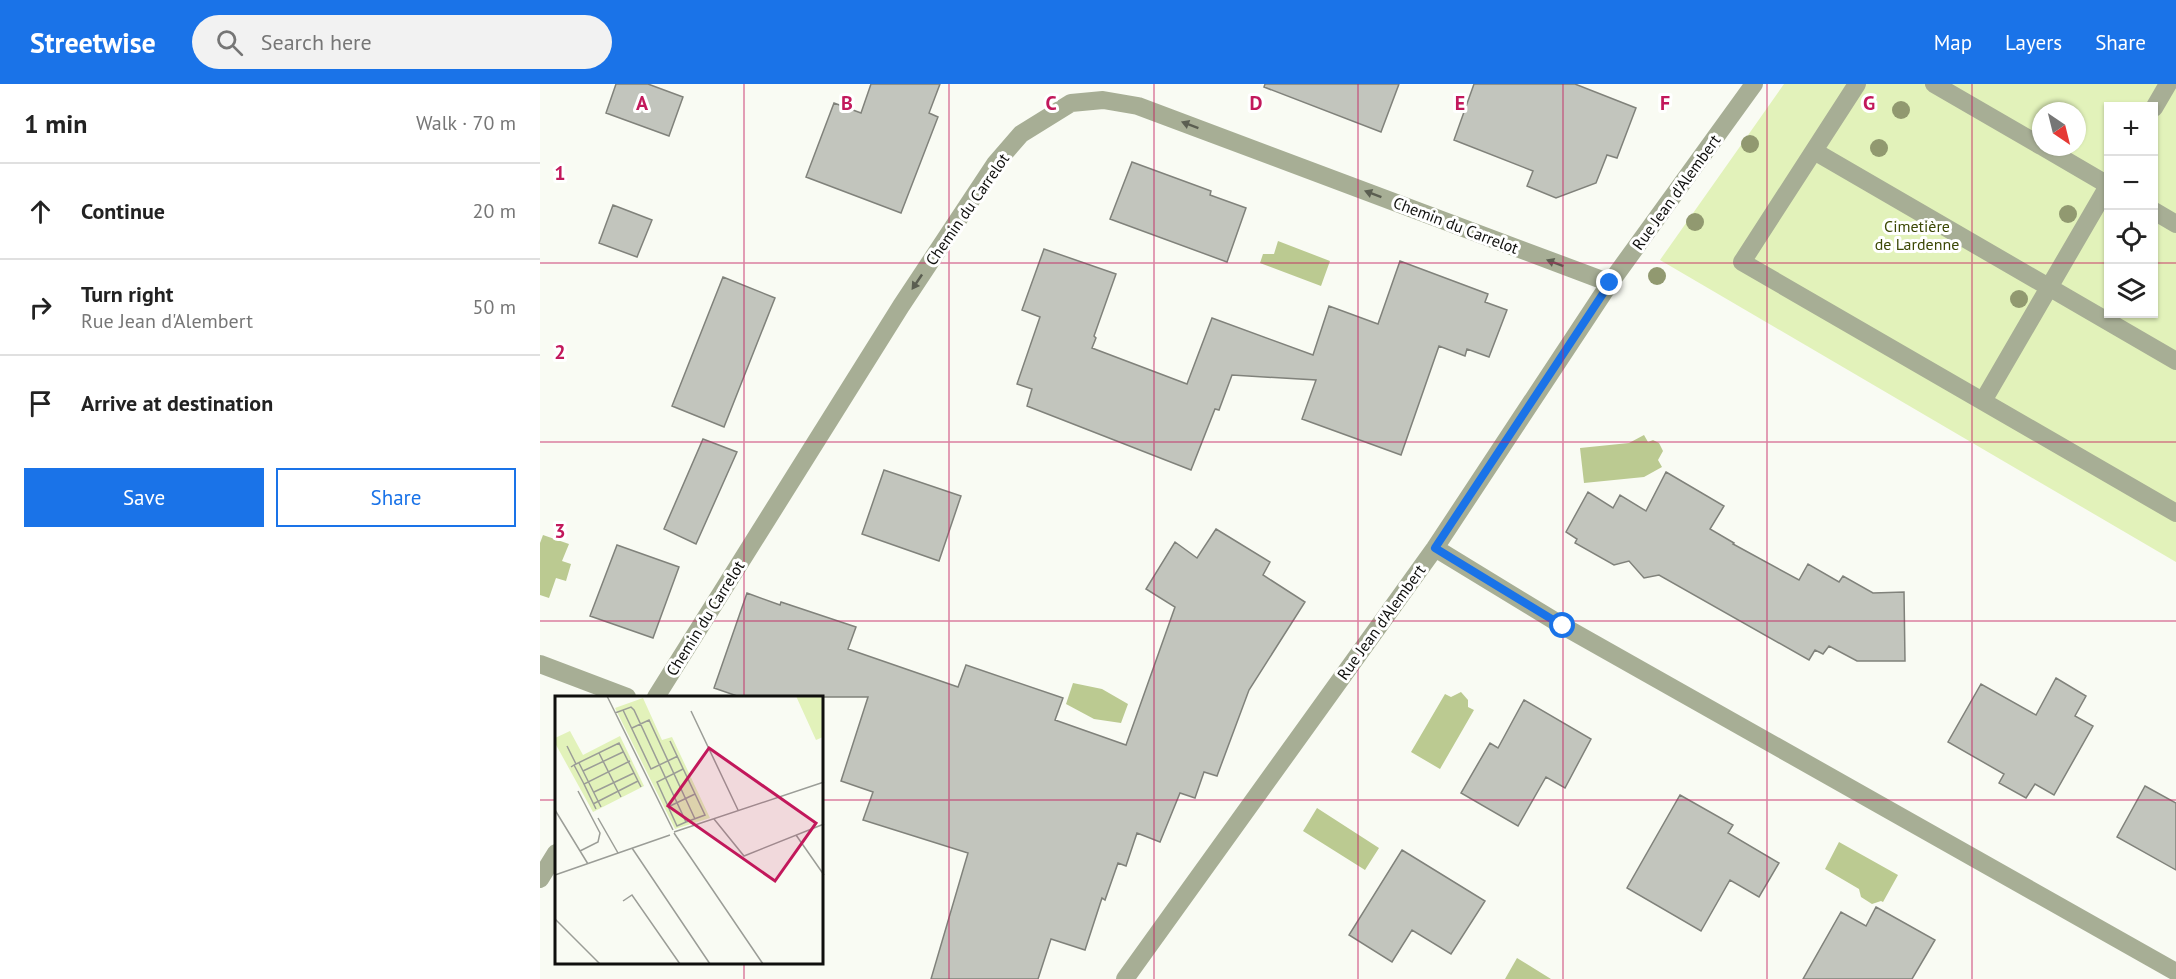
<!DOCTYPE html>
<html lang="en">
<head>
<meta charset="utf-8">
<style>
	body { margin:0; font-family:"PT Sans",sans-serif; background:#f2f2f2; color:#222 }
	.controls { position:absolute; right:18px; top:18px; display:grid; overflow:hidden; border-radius:0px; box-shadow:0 2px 4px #0004 }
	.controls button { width:54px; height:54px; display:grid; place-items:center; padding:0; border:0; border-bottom:2px solid #e0e0e0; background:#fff; color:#222; font:30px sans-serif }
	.compass { position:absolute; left:1492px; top:18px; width:54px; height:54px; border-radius:50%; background:#fff; box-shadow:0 2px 4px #0004; rotate:145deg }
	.stop { position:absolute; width:18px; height:18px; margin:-14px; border:4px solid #1a73e8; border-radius:50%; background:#fff }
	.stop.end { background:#1a73e8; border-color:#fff; box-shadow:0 2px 6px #0008 }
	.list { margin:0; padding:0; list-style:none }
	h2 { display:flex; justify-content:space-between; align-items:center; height:78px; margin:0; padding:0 24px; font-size:26px }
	h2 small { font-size:20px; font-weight:400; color:#767676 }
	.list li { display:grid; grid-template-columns:39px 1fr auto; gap:18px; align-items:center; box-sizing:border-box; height:96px; padding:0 24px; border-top:2px solid #e0e0e0 }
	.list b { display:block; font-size:22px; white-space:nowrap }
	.list p { margin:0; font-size:20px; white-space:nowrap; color:#767676 }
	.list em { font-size:20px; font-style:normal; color:#767676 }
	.actions { display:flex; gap:12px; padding:18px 24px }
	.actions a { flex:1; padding:14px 0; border:2px solid #1a73e8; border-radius:0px; text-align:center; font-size:21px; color:#1a73e8 }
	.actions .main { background:#1a73e8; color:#fff }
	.icon { flex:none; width:33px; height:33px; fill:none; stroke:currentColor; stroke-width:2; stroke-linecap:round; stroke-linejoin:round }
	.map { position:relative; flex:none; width:1636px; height:895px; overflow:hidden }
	header { display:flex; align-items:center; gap:36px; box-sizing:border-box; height:84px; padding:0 30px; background:#1a73e8; color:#fff }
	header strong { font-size:28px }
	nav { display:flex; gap:33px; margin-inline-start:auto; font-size:21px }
	.search { width:420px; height:54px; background:#f2f2f2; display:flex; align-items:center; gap:15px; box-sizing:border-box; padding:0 21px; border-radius:33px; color:#767676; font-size:22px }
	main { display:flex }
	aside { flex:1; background:#fff }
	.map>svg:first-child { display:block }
</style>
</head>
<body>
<header>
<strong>Streetwise</strong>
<div class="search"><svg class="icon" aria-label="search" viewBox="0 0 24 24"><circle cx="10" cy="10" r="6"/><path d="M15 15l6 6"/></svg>Search here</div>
<nav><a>Map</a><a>Layers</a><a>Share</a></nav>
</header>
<main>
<aside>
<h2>1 min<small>Walk · 70 m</small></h2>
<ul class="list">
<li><svg class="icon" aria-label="ahead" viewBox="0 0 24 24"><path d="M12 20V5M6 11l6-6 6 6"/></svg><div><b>Continue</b></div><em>20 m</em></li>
<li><svg class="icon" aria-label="right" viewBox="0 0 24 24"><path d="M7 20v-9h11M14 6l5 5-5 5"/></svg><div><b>Turn right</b><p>Rue Jean d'Alembert</p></div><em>50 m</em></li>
<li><svg class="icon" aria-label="arrive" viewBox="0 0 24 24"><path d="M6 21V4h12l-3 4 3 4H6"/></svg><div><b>Arrive at destination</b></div></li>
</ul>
<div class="actions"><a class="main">Save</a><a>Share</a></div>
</aside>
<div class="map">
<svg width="1636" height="895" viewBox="0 0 1636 895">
	<rect width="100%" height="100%" fill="#f9fbf3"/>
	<path fill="#e2f2ba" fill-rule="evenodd" d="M 1244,0 L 1636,0 L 1636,478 L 1120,176 ZM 1568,22 L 1614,22 L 1614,230 L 1568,230 ZM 1501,27 L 1537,27 L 1537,63 L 1501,63 Z"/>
	<path fill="#bbca91" d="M 738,157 L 790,177 L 781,202 L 720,179 L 723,170 L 734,170 Z
		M 1104,351 L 1108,358 L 1113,356 L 1119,359 L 1123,367 L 1118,376 L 1122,383 L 1104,393 L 1044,399 L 1040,364 L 1089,359 Z
		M 3,451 L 29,460 L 22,477 L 31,480 L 26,497 L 16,494 L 9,514 L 0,511 L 0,459 Z
		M 533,599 L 562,605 L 588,620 L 581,639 L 554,635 L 526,620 Z
		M 921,608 L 928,616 L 928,623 L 934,626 L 900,685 L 871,668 L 905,610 L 911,613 Z
		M 777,724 L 839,764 L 825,786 L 763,747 Z
		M 1299,758 L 1358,791 L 1343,818 L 1341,817 L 1332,820 L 1321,813 L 1319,805 L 1285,785 Z
		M 977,874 L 1011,895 L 965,895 Z"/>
	<path fill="#c2c5bd" stroke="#80827b" stroke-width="1.5" d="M 76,0 L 108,0 L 143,13 L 129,52 L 66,29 Z
		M 331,0 L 400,0 L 389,29 L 398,33 L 361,129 L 266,93 L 294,19 L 321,29 Z
		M 725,0 L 859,0 L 841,48 L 724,3 Z
		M 934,0 L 1035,0 L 1096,24 L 1077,74 L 1067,71 L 1056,99 L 1016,114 L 987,102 L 993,87 L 914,56 Z
		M 592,78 L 671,107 L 670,111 L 706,124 L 687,178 L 570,135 Z
		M 73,121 L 112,136 L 97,173 L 59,159 Z
		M 504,165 L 576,190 L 554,252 L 556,254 L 552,264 L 647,300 L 672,234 L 773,271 L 789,222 L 838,240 L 860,177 L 948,210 L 945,218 L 967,226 L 949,273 L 927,265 L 925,272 L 899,262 L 861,371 L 762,335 L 776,296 L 692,291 L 679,326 L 675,325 L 651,386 L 487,322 L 492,305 L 477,300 L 500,233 L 482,226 Z
		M 183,193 L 235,214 L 184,343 L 132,322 Z
		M 163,355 L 197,368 L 156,460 L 124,445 Z
		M 344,386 L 421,412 L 399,477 L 322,450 Z
		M 1126,388 L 1184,422 L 1170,445 L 1194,459 L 1193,460 L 1259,496 L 1268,480 L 1299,498 L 1303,492 L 1333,509 L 1364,508 L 1365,577 L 1317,577 L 1289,562 L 1283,570 L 1275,566 L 1269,576 L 1119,491 L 1104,494 L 1089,477 L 1074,481 L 1035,459 L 1037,455 L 1026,448 L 1048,408 L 1073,424 L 1080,411 L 1106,427 Z
		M 676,445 L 730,478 L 723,491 L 765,518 L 709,606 L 677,692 L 664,688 L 655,714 L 640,709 L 620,758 L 597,749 L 586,782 L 578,779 L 565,816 L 562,814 L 545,866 L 511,855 L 498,895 L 391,895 L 428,769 L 323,736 L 333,708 L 301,697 L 328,613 L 200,613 L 174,604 L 207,509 L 240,521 L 241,518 L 316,543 L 308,565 L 418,603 L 426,581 L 523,614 L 515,636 L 586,661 L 635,523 L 606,505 L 635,458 L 657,474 Z
		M 77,461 L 139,483 L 113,554 L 50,532 Z
		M 1516,594 L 1546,612 L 1535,632 L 1553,642 L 1514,711 L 1495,700 L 1486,714 L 1459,699 L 1464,690 L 1408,658 L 1441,600 L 1496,631 Z
		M 984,616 L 1051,655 L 1025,704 L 1006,693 L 978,742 L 921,709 L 950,659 L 958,664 Z
		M 1605,702 L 1636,719 L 1636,786 L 1577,753 Z
		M 1140,711 L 1193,741 L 1188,749 L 1239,779 L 1219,813 L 1190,796 L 1161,847 L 1087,804 Z
		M 862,766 L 945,817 L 911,870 L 872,846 L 852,878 L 809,851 Z
		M 1336,823 L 1395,856 L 1372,895 L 1263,895 L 1301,828 L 1326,842 Z"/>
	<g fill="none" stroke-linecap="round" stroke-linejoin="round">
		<path stroke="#a7ae95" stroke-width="18" d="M 1317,0 L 1202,178 L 1636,429
			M 1394,0 L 1501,62
			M 1614,24 L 1628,0
			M 1503,63 L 1568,101
			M 1274,67 L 1636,277
			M 1614,127 L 1636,140
			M 1443,317 L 1568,102"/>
		<path stroke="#a7ae95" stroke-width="18" d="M 895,464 L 1023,542 L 1636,888
			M 0,580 L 87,613
			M 116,613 L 361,222 L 455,80 L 481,50 L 531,19 L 563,16 L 598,22 L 1070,199
			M 0,795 L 16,769
			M 585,895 L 895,464 L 1070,199 L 1214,0"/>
	</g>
	<g fill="#919970">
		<circle cx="1361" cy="26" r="9"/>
		<circle cx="1210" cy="60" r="9"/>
		<circle cx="1339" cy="64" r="9"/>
		<circle cx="1528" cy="130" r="9"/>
		<circle cx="1155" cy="138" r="9"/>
		<circle cx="1117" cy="192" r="9"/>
		<circle cx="1479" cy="215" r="9"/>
	</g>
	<defs><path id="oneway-solid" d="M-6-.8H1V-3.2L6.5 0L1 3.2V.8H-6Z" transform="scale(1.5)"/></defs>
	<g fill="#5b5e51">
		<use href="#oneway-solid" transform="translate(650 41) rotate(-159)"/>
		<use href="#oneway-solid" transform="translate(833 110) rotate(-159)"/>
		<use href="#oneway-solid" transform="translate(1015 179) rotate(-159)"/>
		<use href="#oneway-solid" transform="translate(377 198) rotate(124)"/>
	</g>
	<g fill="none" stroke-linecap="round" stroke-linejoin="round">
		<path stroke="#1a73e8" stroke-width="8" d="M 1023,542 L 895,464 L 1070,199"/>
	</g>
	<path fill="none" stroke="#c2185b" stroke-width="1.5" stroke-opacity="0.55" d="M 204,0 L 204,613M 409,0 L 409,895M 614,0 L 614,895M 818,0 L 818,895M 1023,0 L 1023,895M 1227,0 L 1227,895M 1432,0 L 1432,895M 0,179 L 1568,179M 1614,179 L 1636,179M 0,358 L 1636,358M 0,537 L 1636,537M 0,716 L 16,716M 282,716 L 1636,716M 204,878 L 204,895"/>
	<g text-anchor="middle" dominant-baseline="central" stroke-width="6" stroke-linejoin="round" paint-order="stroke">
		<g font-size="16" fill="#0f0f0d" stroke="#fff">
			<text transform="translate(1136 108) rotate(-54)">Rue Jean d'Alembert</text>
			<text transform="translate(427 125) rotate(-55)">Chemin du Carrelot</text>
			<text transform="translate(916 141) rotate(21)">Chemin du Carrelot</text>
			<text transform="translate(165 534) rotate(-58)">Chemin du Carrelot</text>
			<text transform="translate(841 538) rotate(-54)">Rue Jean d'Alembert</text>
		</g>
		<g font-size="16" fill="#3c4805" stroke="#fff">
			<text x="1377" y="142">Cimetière<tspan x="1377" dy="18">de Lardenne</tspan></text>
		</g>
	</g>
	<g transform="translate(15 612)">
		<rect width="268" height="268" fill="#f9fbf3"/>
		<path d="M 241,0 L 268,0 L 268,41 L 261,44 ZM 88,2 L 107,44 L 117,41 L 155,122 L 120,133 L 60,12 ZM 15,35 L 28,59 L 65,40 L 89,90 L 38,116 L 0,47 L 0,42 Z" fill="#e2f2ba"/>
		<path fill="none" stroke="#9b9d97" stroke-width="1.5" d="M 52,0 L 118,134M 68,14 L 96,73 L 123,60M 136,15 L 183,114M 60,17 L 76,11 L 79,14 L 131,126 L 150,119 L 115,45M 77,32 L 94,24 L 140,123M 12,50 L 21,68M 44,57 L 66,101M 24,67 L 46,111M 19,69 L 64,47 L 86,91M 16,71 L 19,69 L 29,88M 128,73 L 102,86 L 122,130 L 131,126M 28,75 L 68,56M 23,95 L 45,137 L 43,146 L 25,155M 39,96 L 79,77M 38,108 L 83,85M 113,111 L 140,98M 41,113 L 29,88 L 75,65M 0,114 L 33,168M 43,122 L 63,157M 159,123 L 189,160 L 269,128M 119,136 L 269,86M 119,137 L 208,268M 241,139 L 269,179M 77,152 L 155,268M 0,179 L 115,139M 68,205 L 77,199 L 125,268M 0,223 L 45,268"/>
		<path fill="#c2185b" fill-opacity="0.15" stroke="#c2185b" stroke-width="3" d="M 154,52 L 261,127 L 220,185 L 113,110 Z"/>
		<rect width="268" height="268" fill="none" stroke="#0f0f0d" stroke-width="3"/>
	</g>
	<g font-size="20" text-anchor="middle" font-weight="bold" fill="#c2185b" stroke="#fff" stroke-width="6" stroke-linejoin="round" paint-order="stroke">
		<text x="102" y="26">A</text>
		<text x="307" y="26">B</text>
		<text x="511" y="26">C</text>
		<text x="716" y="26">D</text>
		<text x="920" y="26">E</text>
		<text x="1125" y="26">F</text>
		<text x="1329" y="26">G</text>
		<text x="20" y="96">1</text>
		<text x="20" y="275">2</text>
		<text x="20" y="454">3</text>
	</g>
</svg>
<div class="controls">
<button>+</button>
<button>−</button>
<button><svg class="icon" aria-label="locate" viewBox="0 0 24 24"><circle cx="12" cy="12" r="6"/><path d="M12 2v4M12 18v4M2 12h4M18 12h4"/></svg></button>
<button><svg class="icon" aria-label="layers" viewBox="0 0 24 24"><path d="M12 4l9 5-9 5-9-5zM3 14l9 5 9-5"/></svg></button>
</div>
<svg class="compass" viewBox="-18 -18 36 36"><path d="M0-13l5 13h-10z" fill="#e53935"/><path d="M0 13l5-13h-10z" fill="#767676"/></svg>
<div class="stop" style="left:1023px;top:542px"></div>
<div class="stop end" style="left:1070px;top:199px"></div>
</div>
</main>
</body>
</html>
